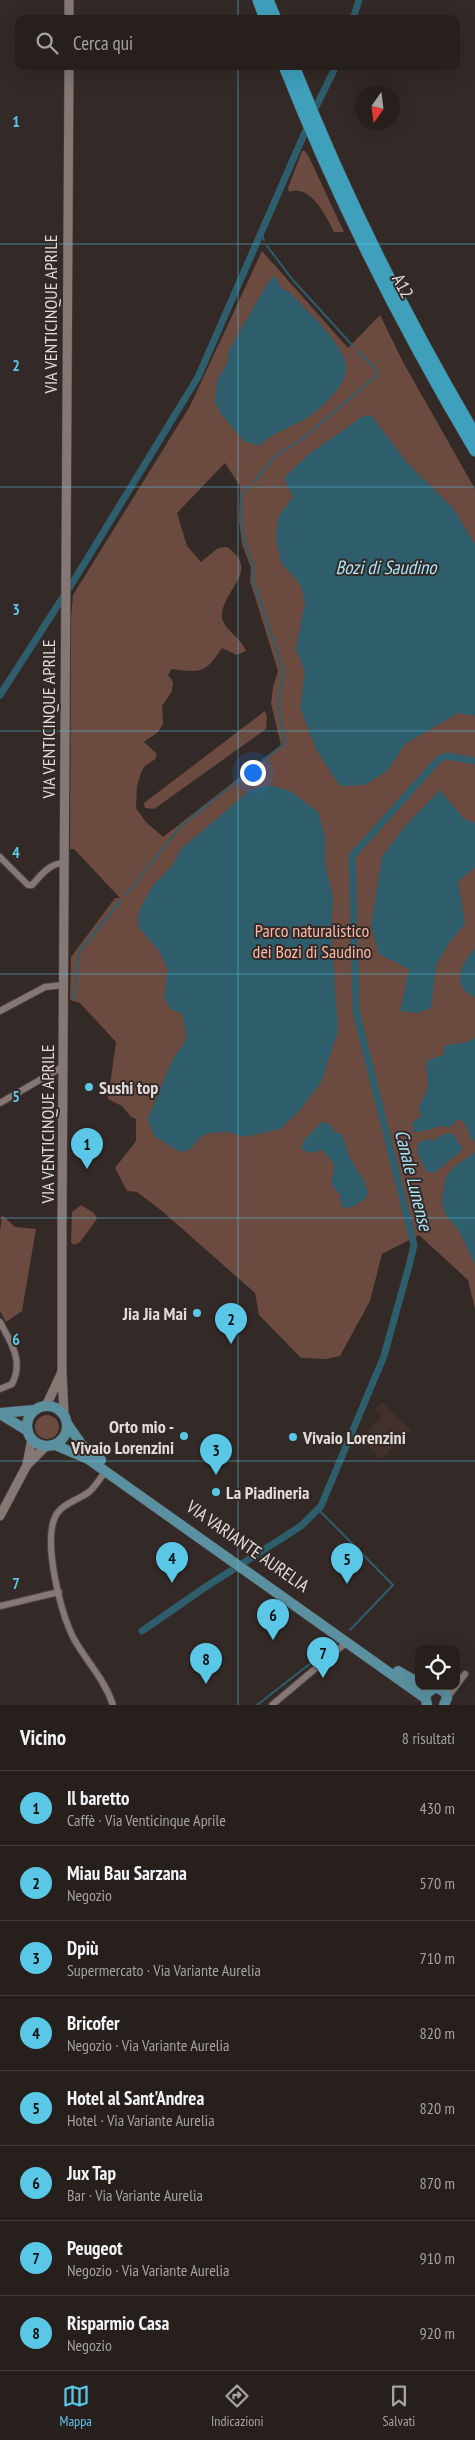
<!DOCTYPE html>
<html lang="it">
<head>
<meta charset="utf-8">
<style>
	body { margin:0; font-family:"PT Sans Narrow",sans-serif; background:#322c29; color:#f1f3f6 }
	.controls { position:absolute; right:15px; bottom:15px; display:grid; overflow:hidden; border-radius:10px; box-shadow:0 5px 20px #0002 }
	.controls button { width:45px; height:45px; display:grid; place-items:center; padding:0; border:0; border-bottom:1px solid #423d3b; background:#261f1c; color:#f1f3f6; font:25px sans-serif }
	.compass { position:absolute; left:355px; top:85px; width:45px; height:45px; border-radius:50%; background:#261f1c; box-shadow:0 5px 20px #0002; rotate:194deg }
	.you { position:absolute; left:252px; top:772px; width:18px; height:18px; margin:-12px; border:4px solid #fff; border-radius:50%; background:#1a73e8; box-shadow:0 0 0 8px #1a73e833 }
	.badge { display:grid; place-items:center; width:32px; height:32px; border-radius:50%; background:#5bc7e7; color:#111; font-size:16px; font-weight:700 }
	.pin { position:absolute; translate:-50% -41px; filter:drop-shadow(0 1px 2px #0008) }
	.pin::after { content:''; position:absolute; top:26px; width:18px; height:15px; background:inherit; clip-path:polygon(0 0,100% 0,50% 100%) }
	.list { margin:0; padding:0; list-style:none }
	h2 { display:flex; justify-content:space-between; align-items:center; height:65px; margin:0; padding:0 20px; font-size:21px }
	h2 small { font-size:16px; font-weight:400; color:#a4a2a3 }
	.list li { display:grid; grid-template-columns:32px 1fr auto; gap:15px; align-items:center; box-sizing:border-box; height:75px; padding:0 20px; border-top:1px solid #423d3b }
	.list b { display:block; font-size:19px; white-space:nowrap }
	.list p { margin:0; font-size:16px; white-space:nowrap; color:#a4a2a3 }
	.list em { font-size:16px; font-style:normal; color:#a4a2a3 }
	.icon { flex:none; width:28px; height:28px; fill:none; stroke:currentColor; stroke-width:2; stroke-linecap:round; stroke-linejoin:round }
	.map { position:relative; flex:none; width:475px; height:1705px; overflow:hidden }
	.search { position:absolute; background:#261f1c; box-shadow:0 5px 20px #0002; left:15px; right:15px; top:15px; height:55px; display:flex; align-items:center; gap:12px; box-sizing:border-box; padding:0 18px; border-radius:10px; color:#a4a2a3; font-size:19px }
	.sheet { height:665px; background:#261f1c }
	nav { display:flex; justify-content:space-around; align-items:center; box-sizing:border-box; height:70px; border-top:1px solid #423d3b; background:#261f1c; font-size:14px; color:#a4a2a3 }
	nav a { display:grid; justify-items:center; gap:2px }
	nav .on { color:#5bc7e7 }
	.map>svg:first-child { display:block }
</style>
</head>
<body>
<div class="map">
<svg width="475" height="1705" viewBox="0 0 475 1705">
	<rect width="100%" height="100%" fill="#332926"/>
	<path fill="#41302c" d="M 383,1402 L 411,1431 L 381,1459 L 367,1444 L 374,1437 L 368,1430 L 382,1416 L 375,1409 Z"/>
	<path fill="#6b4a40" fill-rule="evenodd" d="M 302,151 L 305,151 L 309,157 L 344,232 L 334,232 C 326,216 311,184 289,192 L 288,188 Z
		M 262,251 L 348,348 L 380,315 L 403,362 L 475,489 L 475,1309 L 468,1280 L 419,1235 L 382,1254 L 370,1301 L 340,1356 L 326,1359 L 301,1358 L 259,1315 L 255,1293 L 162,1211 L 137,1192 L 127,1191 L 115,1168 L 136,1141 L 136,1119 L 131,1117 L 122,1106 L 108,1099 L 116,1042 L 80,1003 L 70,1000 L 71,957 L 115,898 L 120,898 L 74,849 L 70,849 L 71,618 L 73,595 L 190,406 ZM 225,463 L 240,486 L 239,520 L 242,544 L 251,568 L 250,581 L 278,671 L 273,687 L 271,704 L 281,745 L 163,837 L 146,822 L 136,808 L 137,786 L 141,773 L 144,767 L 155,759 L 157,754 L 144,742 L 158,732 L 163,724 L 162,706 L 172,691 L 173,682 L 168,675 L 172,669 C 202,673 205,673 222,648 L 237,655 L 246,651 C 241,637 222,629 222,616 C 222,589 262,571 227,547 L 218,548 L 201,562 L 187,546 L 177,513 Z
		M 265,711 L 267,717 L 266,729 L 154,809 L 145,808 L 144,803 Z
		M 81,1205 L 94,1213 L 97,1219 L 80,1242 L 74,1245 L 71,1242 L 72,1212 Z
		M 2,1215 L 15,1227 L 36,1229 L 22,1311 L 6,1322 L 0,1311 L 0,1232 Z
		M35 1427a12 12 0 1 1 24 0a12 12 0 1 1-24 0Z"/>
	<path fill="#2e5d6b" d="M 275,276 L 281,288 L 289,292 C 304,308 346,346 346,367 C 347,384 324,406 311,415 C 294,427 274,431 259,446 L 244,441 L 221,414 L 215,402 L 217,380 L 227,364 L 229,350 L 270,279 Z
		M 369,415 L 374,419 L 407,463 L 453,508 L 475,544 L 475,716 L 458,713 L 405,744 L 388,770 L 365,785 L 340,786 L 317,751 L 300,707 L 305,672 L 296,649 L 305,602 L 300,584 L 281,563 L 276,538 L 278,517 L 293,497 L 284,478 L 309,454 L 362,417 Z
		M 265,786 L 274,786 L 290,791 L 318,812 L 325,837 L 325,863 L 333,897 L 331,932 L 338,1031 L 321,1082 L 300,1110 L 280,1129 L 245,1137 L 228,1132 L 209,1133 L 201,1137 L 189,1150 L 180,1152 L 154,1136 L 148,1119 L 172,1061 L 187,1038 L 182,1013 L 171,1010 L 164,997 L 168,970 L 159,951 L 139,928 L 138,920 L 140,909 L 153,885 L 172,866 L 181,849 L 249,791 Z
		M 440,790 L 464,819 L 475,823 L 475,867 L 458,882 L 465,924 L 451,940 L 436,965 L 431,1008 L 417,1013 L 400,1011 L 409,969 L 379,954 L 371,926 L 382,856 L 407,824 Z
		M 475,948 L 475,998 C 472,995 468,994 465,991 C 453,976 465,960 475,948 Z
		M 475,1037 L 475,1142 C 468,1138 469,1126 461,1120 L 457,1120 L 451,1127 L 442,1126 L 414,1133 L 412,1123 L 421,1116 L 419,1108 L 428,1088 L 426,1061 L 443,1055 L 444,1047 C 454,1041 466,1047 475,1037 Z
		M 322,1122 L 330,1124 L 334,1132 L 342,1134 L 350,1159 L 364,1181 L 368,1193 C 366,1201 351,1209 343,1208 L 340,1199 L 341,1195 C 326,1184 334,1178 334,1164 L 322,1150 L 309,1153 L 301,1149 L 304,1140 Z
		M 448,1133 L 453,1134 L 462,1148 L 461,1151 L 434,1173 L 426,1171 L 417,1152 L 418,1143 L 429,1139 L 433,1141 L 440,1136 Z
		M 475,1152 L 475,1264 L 459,1231 L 445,1214 L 442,1201 L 446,1177 L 454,1167 Z"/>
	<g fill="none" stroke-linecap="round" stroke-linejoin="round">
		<path stroke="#2e5d6b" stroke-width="2" d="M 261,232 L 264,240
			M 267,246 L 292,279 L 353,346
			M 254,482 L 276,455 L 301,440 L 377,375 L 376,369 L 357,351
			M 126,895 L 180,827 L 285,743 L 278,705 L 284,672 L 253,580 L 253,565 L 245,545 L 242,521 L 241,496 L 248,486
			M 74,999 L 79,952 L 121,900
			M 318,1509 L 393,1585 L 350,1630
			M 257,1705 L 338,1642"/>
		<path stroke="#2e5d6b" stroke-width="7" d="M 353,19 L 359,0
			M 313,113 L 336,66
			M 0,695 L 76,577 L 198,377 L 309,123
			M 142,1631 L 204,1588 L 301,1526 L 321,1506 L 384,1356 L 410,1262 L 414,1245 L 356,1011 L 352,856 L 439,759 L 447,756 L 475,761"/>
		<g stroke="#4f4644" stroke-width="8">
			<path id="street" d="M 0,857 L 28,885 L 32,885 C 41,875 50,863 64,863
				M 0,1011 L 45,987 L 64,985
				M 0,1103 L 64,1066
				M 0,1322 C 11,1343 24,1361 12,1384 L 0,1389
				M 106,1471 C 100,1478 95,1487 89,1492 C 78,1500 61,1504 55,1517 C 43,1544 61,1614 74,1639 C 87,1662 105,1680 113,1705
				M 0,1606 L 59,1592
				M 456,1686 L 465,1674
				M 447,1698 L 456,1686
				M 272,1705 L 347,1642"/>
		</g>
		<g stroke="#4f4644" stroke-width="10">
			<path id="secondary" d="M 69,0 L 69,19
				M 46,1406 L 62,1372
				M 64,1414 L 62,1372 L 62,1228 L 69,66
				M 27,1464 L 32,1439
				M 0,1516 L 27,1465 L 46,1446"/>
		</g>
		<g stroke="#4f4644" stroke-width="11">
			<path id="primary" d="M27 1426a20 20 0 1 1 40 0a20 20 0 1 1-40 0Z
				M 0,1413 L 34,1410
				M 0,1414 L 28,1431
				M 68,1425 L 82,1445 L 101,1460
				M 55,1445 L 88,1459 L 425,1698
				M 398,1671 L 419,1683
				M 427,1705 L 425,1695 L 435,1687 L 445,1692 L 447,1698 L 444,1705"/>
		</g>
		<g stroke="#4f4644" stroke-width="12">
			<path id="highway" d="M 258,0 L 265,19
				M 268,0 L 276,19
				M 284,66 C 337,200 402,328 475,451
				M 294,66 C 344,193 406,317 475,434"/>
		</g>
		<use href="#street" stroke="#847774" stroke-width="6"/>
		<use href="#secondary" stroke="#847774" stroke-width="9"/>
		<use href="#primary" stroke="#5a909f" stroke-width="10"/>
		<use href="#highway" stroke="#3ea0bb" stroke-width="11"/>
	</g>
	<path fill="none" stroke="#5bc7e7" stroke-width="1" stroke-opacity="0.55" d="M 238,0 L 238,19M 238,66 L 238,1705M 0,244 L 475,244M 0,487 L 475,487M 0,731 L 475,731M 0,974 L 475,974M 0,1218 L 475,1218M 0,1461 L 475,1461"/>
	<g fill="#5bc7e7" stroke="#332926" stroke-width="2">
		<circle cx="89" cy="1087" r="5"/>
		<circle cx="197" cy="1313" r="5"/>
		<circle cx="184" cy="1436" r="5"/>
		<circle cx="293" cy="1437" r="5"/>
		<circle cx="216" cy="1492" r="5"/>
	</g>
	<g text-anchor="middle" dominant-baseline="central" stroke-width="4" stroke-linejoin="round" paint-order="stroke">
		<g font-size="18" fill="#e2dbd9" stroke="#332926">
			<text transform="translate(403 286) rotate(62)">A12</text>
			<text transform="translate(50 314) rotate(-90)">VIA VENTICINQUE APRILE</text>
			<text transform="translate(48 719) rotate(-90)">VIA VENTICINQUE APRILE</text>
			<text transform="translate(47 1124) rotate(-90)">VIA VENTICINQUE APRILE</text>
			<text transform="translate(248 1546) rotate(35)">VIA VARIANTE AURELIA</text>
		</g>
		<g font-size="18" fill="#feb8a5" stroke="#332926">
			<text x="312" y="930">Parco naturalistico<tspan x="312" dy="21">dei Bozi di Saudino</tspan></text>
		</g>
		<g font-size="18" font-weight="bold" fill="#e2dbd9" stroke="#332926" text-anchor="start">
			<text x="99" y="1087">Sushi top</text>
			<text x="187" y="1313" text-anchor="end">Jia Jia Mai</text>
			<text x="174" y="1426" text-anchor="end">Orto mio -<tspan x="174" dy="21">Vivaio Lorenzini</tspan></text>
			<text x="303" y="1437">Vivaio Lorenzini</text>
			<text x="226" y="1492">La Piadineria</text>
		</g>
		<g font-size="19" font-style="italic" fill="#a7e6fa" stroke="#332926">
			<text x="386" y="567">Bozi di Saudino</text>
			<text transform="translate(414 1180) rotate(76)">Canale Lunense</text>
		</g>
	</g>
	<g font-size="16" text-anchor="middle" font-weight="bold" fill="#5bc7e7" stroke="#332926" stroke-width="4" stroke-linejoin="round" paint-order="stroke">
		<text x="16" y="127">1</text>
		<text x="16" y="371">2</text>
		<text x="16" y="615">3</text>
		<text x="16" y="858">4</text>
		<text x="16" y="1102">5</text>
		<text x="16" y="1345">6</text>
		<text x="16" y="1589">7</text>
	</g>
</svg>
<div class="controls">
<button><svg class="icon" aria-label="locate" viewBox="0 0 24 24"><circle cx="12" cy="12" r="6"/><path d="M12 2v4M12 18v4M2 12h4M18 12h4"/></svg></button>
</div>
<svg class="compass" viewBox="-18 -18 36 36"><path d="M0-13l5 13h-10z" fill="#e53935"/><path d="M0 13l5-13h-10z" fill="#a4a2a3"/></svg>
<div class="you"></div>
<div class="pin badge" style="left:87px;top:1169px">1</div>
<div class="pin badge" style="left:231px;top:1344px">2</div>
<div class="pin badge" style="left:216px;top:1475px">3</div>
<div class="pin badge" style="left:172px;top:1583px">4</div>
<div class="pin badge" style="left:347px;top:1584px">5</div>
<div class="pin badge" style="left:273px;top:1640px">6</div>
<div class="pin badge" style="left:323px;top:1678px">7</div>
<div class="pin badge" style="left:206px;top:1684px">8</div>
<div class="search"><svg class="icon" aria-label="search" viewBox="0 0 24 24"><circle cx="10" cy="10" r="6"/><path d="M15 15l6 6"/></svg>Cerca qui</div>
</div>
<section class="sheet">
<h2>Vicino<small>8 risultati</small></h2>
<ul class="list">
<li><span class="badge">1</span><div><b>Il baretto</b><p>Caffè · Via Venticinque Aprile</p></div><em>430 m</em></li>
<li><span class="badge">2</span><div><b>Miau Bau Sarzana</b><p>Negozio</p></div><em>570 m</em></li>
<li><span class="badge">3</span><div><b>Dpiù</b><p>Supermercato · Via Variante Aurelia</p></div><em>710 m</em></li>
<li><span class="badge">4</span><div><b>Bricofer</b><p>Negozio · Via Variante Aurelia</p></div><em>820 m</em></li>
<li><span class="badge">5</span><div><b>Hotel al Sant'Andrea</b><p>Hotel · Via Variante Aurelia</p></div><em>820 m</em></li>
<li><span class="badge">6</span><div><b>Jux Tap</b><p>Bar · Via Variante Aurelia</p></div><em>870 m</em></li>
<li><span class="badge">7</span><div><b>Peugeot</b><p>Negozio · Via Variante Aurelia</p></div><em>910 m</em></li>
<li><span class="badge">8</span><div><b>Risparmio Casa</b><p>Negozio</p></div><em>920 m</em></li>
</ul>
</section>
<nav>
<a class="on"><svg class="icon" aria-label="map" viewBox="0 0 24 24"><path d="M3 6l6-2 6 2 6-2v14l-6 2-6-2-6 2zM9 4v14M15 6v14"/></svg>Mappa</a>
<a><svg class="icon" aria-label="directions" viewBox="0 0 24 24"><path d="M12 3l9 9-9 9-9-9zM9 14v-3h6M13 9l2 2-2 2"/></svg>Indicazioni</a>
<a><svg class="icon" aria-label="saved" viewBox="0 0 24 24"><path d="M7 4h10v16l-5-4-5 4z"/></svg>Salvati</a>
</nav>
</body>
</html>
